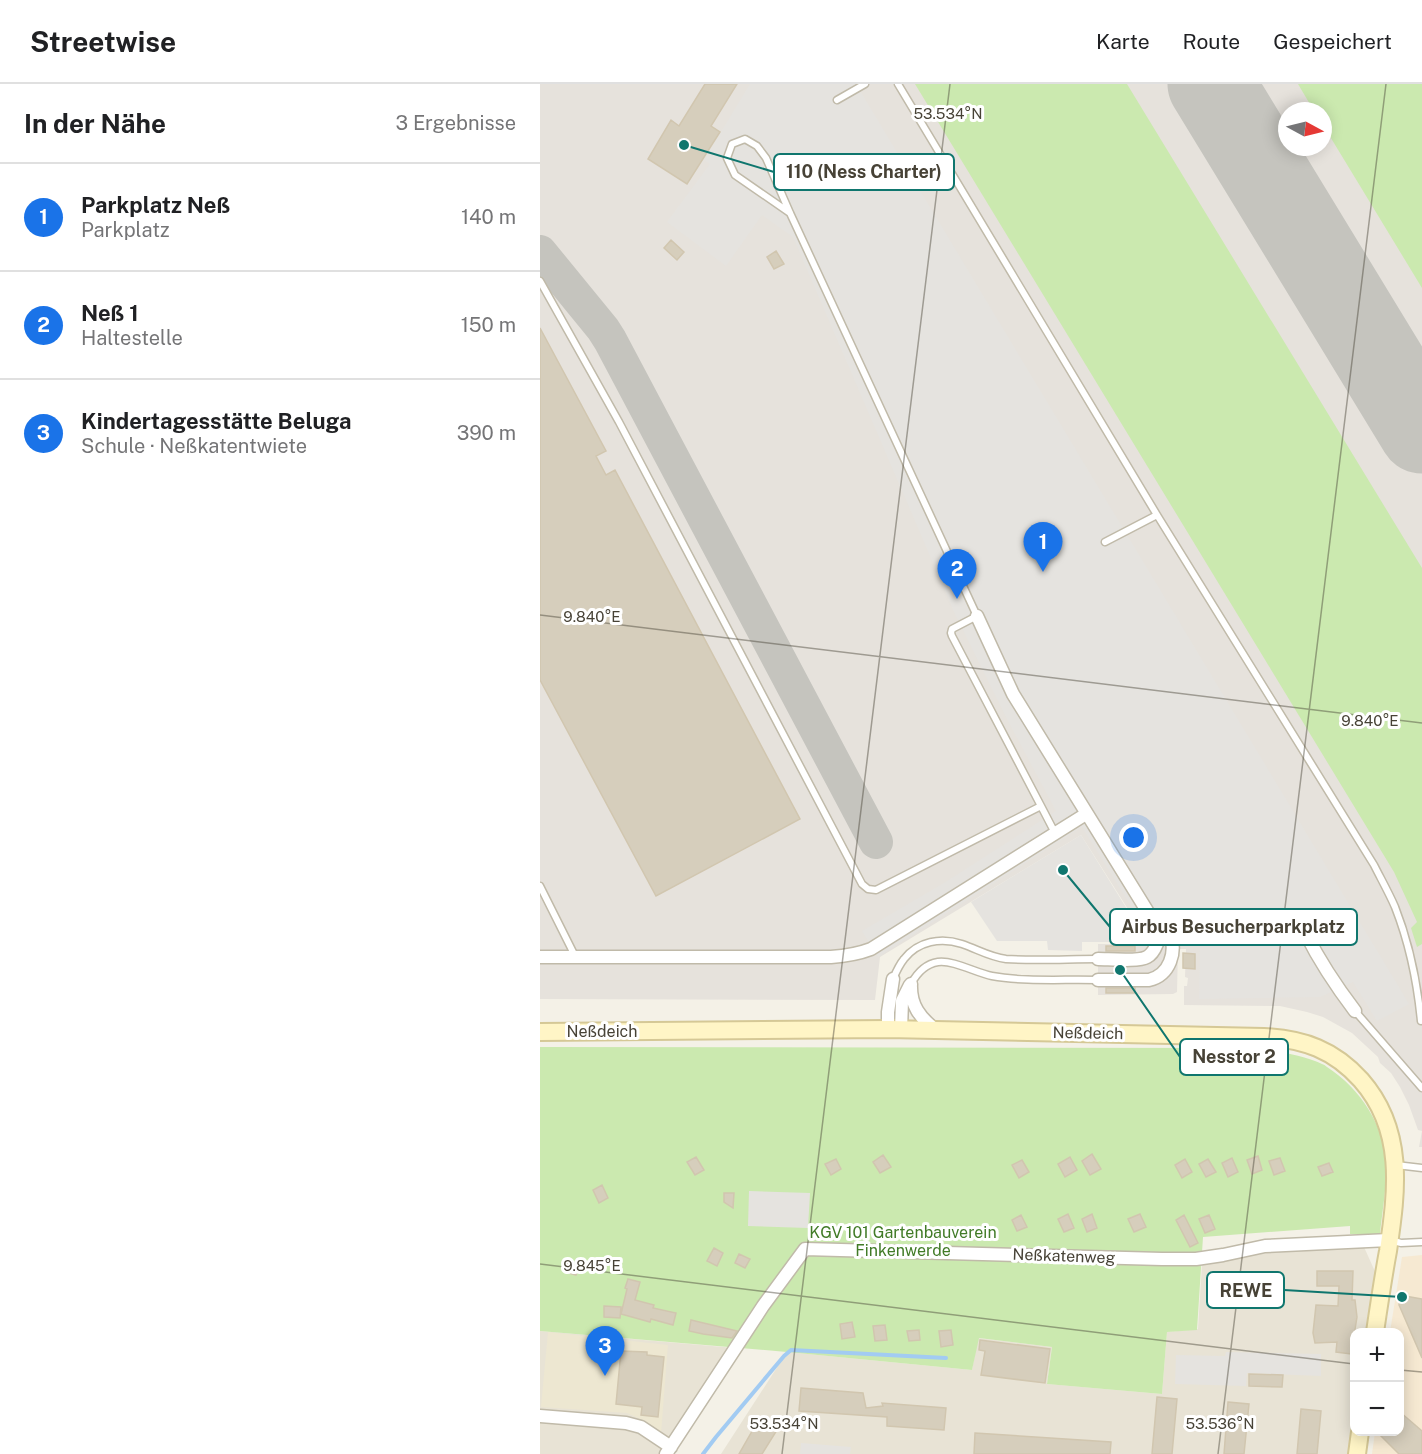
<!DOCTYPE html>
<html lang="de">
<head>
<meta charset="utf-8">
<style>
	body { margin:0; font-family:"Public Sans",sans-serif; background:#f6f6f6; color:#202124 }
	.controls { position:absolute; right:18px; bottom:18px; display:grid; overflow:hidden; border-radius:12px; box-shadow:0 3px 15px #0003 }
	.controls button { width:54px; height:54px; display:grid; place-items:center; padding:0; border:0; border-bottom:2px solid #e0e0e0; background:#fff; color:#202124; font:30px sans-serif }
	.compass { position:absolute; left:738px; top:18px; width:54px; height:54px; border-radius:50%; background:#fff; box-shadow:0 3px 15px #0003; rotate:97deg }
	.you { position:absolute; left:594px; top:754px; width:21px; height:21px; margin:-15px; border:4px solid #fff; border-radius:50%; background:#1a73e8; box-shadow:0 0 0 9px #1a73e833 }
	.badge { display:grid; place-items:center; width:39px; height:39px; border-radius:50%; background:#1a73e8; color:#fff; font-size:20px; font-weight:700 }
	.pin { position:absolute; translate:-50% -50px; filter:drop-shadow(0 2px 3px #0008) }
	.pin::after { content:''; position:absolute; top:32px; width:21px; height:18px; background:inherit; clip-path:polygon(0 0,100% 0,50% 100%) }
	.list { margin:0; padding:0; list-style:none }
	h2 { display:flex; justify-content:space-between; align-items:center; height:78px; margin:0; padding:0 24px; font-size:26px }
	h2 small { font-size:20px; font-weight:400; color:#757577 }
	.list li { display:grid; grid-template-columns:39px 1fr auto; gap:18px; align-items:center; box-sizing:border-box; height:108px; padding:0 24px; border-top:2px solid #e0e0e0 }
	.list b { display:block; font-size:22px; white-space:nowrap }
	.list p { margin:0; font-size:20px; white-space:nowrap; color:#757577 }
	.list em { font-size:20px; font-style:normal; color:#757577 }
	.map { position:relative; flex:none; width:882px; height:1370px; overflow:hidden }
	header { display:flex; align-items:center; gap:36px; box-sizing:border-box; height:84px; padding:0 30px; background:#fff; border-bottom:2px solid #e0e0e0 }
	header strong { font-size:28px }
	nav { display:flex; gap:33px; margin-inline-start:auto; font-size:21px }
	main { display:flex }
	aside { flex:1; background:#fff }
	.map>svg:first-child { display:block }
</style>
</head>
<body>
<header>
<strong>Streetwise</strong>
<nav><a>Karte</a><a>Route</a><a>Gespeichert</a></nav>
</header>
<main>
<aside>
<h2>In der Nähe<small>3 Ergebnisse</small></h2>
<ul class="list">
<li><span class="badge">1</span><div><b>Parkplatz Neß</b><p>Parkplatz</p></div><em>140 m</em></li>
<li><span class="badge">2</span><div><b>Neß 1</b><p>Haltestelle</p></div><em>150 m</em></li>
<li><span class="badge">3</span><div><b>Kindertagesstätte Beluga</b><p>Schule · Neßkatentwiete</p></div><em>390 m</em></li>
</ul>
</aside>
<div class="map">
<svg width="882" height="1370" viewBox="0 0 882 1370">
	<rect width="100%" height="100%" fill="#f4f1e7"/>
	<path fill="#e8e3d5" d="M 824,1163 L 837,1192 L 828,1248 L 814,1248 L 814,1330 L 808,1370 L 181,1370 L 247,1268 L 432,1286 L 438,1254 L 512,1263 L 507,1300 L 622,1310 L 627,1248 L 658,1245 L 662,1180 L 733,1168 Z
		M 0,1247 L 195,1264 L 119,1370 L 0,1370 Z"/>
	<path fill="#f6e9d2" d="M 882,1171 L 882,1370 L 832,1370 L 835,1348 L 860,1348 L 860,1248 L 850,1248 L 862,1173 Z"/>
	<path fill="#e6e2dc" fill-rule="evenodd" d="M 0,0 L 882,0 L 882,1063 L 879,1063 L 882,1047 L 878,1046 L 869,1021 L 860,1003 L 851,989 L 840,979 L 838,973 L 812,949 L 783,933 L 767,928 L 740,922 L 644,921 L 644,902 L 647,902 L 648,894 L 645,893 L 646,865 L 638,865 L 637,908 L 633,910 L 558,911 L 558,860 L 590,860 L 605,852 L 541,751 L 340,873 L 335,916 L 0,915 ZM 747,27 L 783,27 L 783,63 L 747,63 Z"/>
	<path fill="#ede7d1" d="M 8,1248 L 128,1261 L 121,1349 L 105,1337 L 87,1329 L 1,1323 Z"/>
	<path fill="#cbe9af" d="M 375,0 L 587,0 L 882,484 L 882,860 L 877,863 L 871,844 L 877,838 L 854,788 Z
		M 758,0 L 882,0 L 882,204 L 783,41 L 783,27 L 774,27 Z
		M 0,963 L 717,964 C 738,967 755,970 775,977 C 779,979 784,980 787,983 C 820,1004 845,1042 846,1081 C 847,1102 842,1129 840,1150 L 810,1150 L 810,1142 L 663,1153 L 657,1246 L 627,1248 L 622,1310 L 507,1300 L 512,1263 L 439,1254 L 432,1286 L 247,1268 L 0,1247 Z"/>
	<path fill="#e5e3df" d="M 210,0 L 316,0 L 869,920 L 837,937 L 813,898 L 780,913 L 659,915 L 660,859 L 614,859 L 542,743 L 338,873 L 322,847 L 404,799 L 516,727 L 467,635 L 415,530 L 253,153 L 222,131 L 186,182 L 127,138 L 170,80 L 164,76 Z
		M 541,751 L 600,846 L 581,858 L 542,858 L 542,867 L 508,866 L 507,857 L 457,857 L 431,818 Z
		M 209,1107 L 270,1109 L 268,1144 L 208,1142 Z
		M 686,1268 L 781,1270 L 781,1292 L 707,1289 L 706,1302 L 635,1300 L 636,1271 L 685,1272 Z
		M 261,1359 L 311,1363 L 310,1370 L 260,1370 Z"/>
	<g fill="none" stroke-linecap="round" stroke-linejoin="round">
		<path stroke="#a2cbf2" stroke-width="4" d="M 163,1370 L 176,1353 L 244,1272 L 251,1266 L 406,1274"/>
		<path stroke="#c5c4be" stroke-width="34" d="M 0,168 L 63,245 L 70,256 L 336,758
			M 855,301 C 863,311 869,317 882,316"/>
		<path stroke="#c5c4be" stroke-width="87" d="M 671,0 L 882,346"/>
	</g>
	<path fill="#d6cebc" stroke="#d1c6af" stroke-width="1.5" d="M 165,0 L 197,0 L 171,42 L 180,48 L 147,100 L 108,75 L 131,36 L 139,42 Z
		M 131,156 L 144,168 L 137,176 L 124,164 Z
		M 236,167 L 244,180 L 234,185 L 227,173 Z
		M 0,244 L 66,367 L 56,372 L 66,391 L 75,386 L 260,735 L 116,812 L 0,596 Z
		M 566,862 L 595,862 L 595,867 L 566,867 Z
		M 643,869 L 655,870 L 655,885 L 643,884 Z
		M 566,904 L 595,904 L 595,909 L 566,909 Z
		M 552,1070 L 561,1085 L 550,1091 L 542,1077 Z
		M 343,1071 L 351,1083 L 340,1089 L 333,1078 Z
		M 718,1072 L 722,1086 L 712,1090 L 707,1076 Z
		M 156,1073 L 164,1086 L 155,1091 L 147,1078 Z
		M 530,1073 L 537,1086 L 525,1093 L 518,1080 Z
		M 692,1074 L 698,1088 L 688,1093 L 682,1079 Z
		M 740,1074 L 745,1087 L 734,1091 L 729,1077 Z
		M 296,1075 L 301,1085 L 291,1091 L 285,1080 Z
		M 645,1075 L 652,1088 L 642,1094 L 635,1081 Z
		M 668,1075 L 676,1088 L 666,1093 L 659,1080 Z
		M 482,1076 L 489,1088 L 479,1094 L 472,1081 Z
		M 789,1079 L 793,1088 L 782,1092 L 778,1083 Z
		M 62,1101 L 68,1114 L 59,1119 L 53,1106 Z
		M 184,1109 L 194,1109 L 193,1124 L 184,1118 Z
		M 528,1130 L 534,1144 L 524,1148 L 518,1135 Z
		M 552,1130 L 557,1144 L 547,1148 L 542,1135 Z
		M 600,1130 L 606,1143 L 594,1148 L 588,1135 Z
		M 481,1131 L 487,1143 L 477,1147 L 472,1136 Z
		M 644,1131 L 658,1159 L 650,1163 L 636,1136 Z
		M 669,1131 L 675,1145 L 665,1149 L 659,1135 Z
		M 174,1164 L 183,1169 L 177,1182 L 167,1177 Z
		M 199,1170 L 210,1175 L 205,1184 L 195,1179 Z
		M 28,1178 L 39,1182 L 36,1191 L 25,1188 Z
		M 777,1187 L 813,1187 L 812,1216 L 815,1216 L 817,1233 L 811,1270 L 796,1268 L 797,1258 L 775,1259 L 773,1249 L 776,1221 L 798,1222 L 799,1202 L 777,1202 Z
		M 88,1195 L 100,1198 L 95,1216 L 114,1221 L 113,1224 L 136,1229 L 133,1241 L 111,1235 L 110,1238 L 81,1230 L 87,1205 L 85,1204 Z
		M 865,1212 L 882,1215 L 882,1274 L 859,1221 L 860,1216 L 862,1213 Z
		M 64,1222 L 81,1223 L 80,1234 L 64,1233 Z
		M 151,1236 L 197,1247 L 192,1254 L 163,1250 L 149,1247 Z
		M 312,1238 L 315,1253 L 302,1255 L 300,1240 Z
		M 345,1241 L 347,1256 L 335,1257 L 333,1242 Z
		M 379,1246 L 380,1256 L 369,1257 L 367,1247 Z
		M 411,1246 L 413,1261 L 401,1263 L 399,1247 Z
		M 440,1256 L 510,1265 L 505,1299 L 441,1291 L 445,1267 L 439,1266 Z
		M 81,1267 L 107,1268 L 107,1271 L 124,1273 L 118,1333 L 101,1331 L 102,1323 L 76,1320 Z
		M 709,1290 L 743,1291 L 742,1303 L 709,1302 Z
		M 261,1304 L 323,1309 L 326,1324 L 343,1322 L 342,1319 L 406,1324 L 404,1346 L 347,1342 L 347,1333 L 259,1327 Z
		M 617,1313 L 637,1315 L 632,1370 L 612,1370 Z
		M 688,1318 L 709,1320 L 704,1370 L 684,1370 Z
		M 761,1325 L 781,1327 L 777,1370 L 757,1370 Z
		M 860,1328 L 882,1347 L 882,1370 L 859,1370 L 836,1347 L 860,1347 Z
		M 219,1335 L 237,1346 L 222,1370 L 199,1370 Z
		M 435,1349 L 571,1358 L 570,1370 L 434,1370 Z"/>
	<g fill="none" stroke-linecap="round" stroke-linejoin="round">
		<g stroke="#c0baa9" stroke-width="9">
			<path id="lane" d="M 358,0 L 617,431 L 834,781 C 841,795 849,809 855,823 C 870,861 877,896 881,937
				M 297,16 L 325,0
				M 0,197 L 79,338 L 322,800 L 328,805 L 336,806 L 501,722 L 412,552 L 411,549 L 412,545 L 437,532 L 250,129 L 226,74 L 217,62 L 205,55 L 192,60 L 187,74 L 195,91 L 250,129
				M 565,458 L 617,431
				M 501,722 L 515,749
				M 0,802 L 35,872
				M 353,895 C 356,888 359,881 364,875 C 378,857 401,853 422,860 C 437,865 450,873 466,875 C 495,877 528,875 558,875
				M 371,900 C 377,889 385,880 398,878 C 414,876 436,889 452,892 C 485,898 524,895 558,896
				M 815,927 L 882,1004
				M 856,1081 L 882,1084
				M 850,1156 L 861,1159 L 882,1158"/>
		</g>
		<g stroke="#c0baa9" stroke-width="15">
			<path id="street" d="M 437,532 L 473,610 L 622,851
				M 0,873 L 291,873 C 305,872 318,870 331,865 L 546,730
				M 558,875 C 569,875 598,878 607,873 C 620,866 613,852 630,849 L 766,850 C 780,878 796,902 815,927
				M 558,896 L 609,896 C 630,891 637,868 630,849
				M 371,900 C 370,921 380,934 396,946
				M 348,945 L 348,928 L 353,895
				M 361,946 L 362,917 L 370,901
				M 0,1332 L 86,1339 L 101,1343 L 131,1363
				M 126,1370 L 223,1222 L 265,1165 L 622,1175 L 656,1175 L 683,1171 L 725,1162 L 849,1156"/>
		</g>
		<g stroke="#d5c896" stroke-width="20">
			<path id="secondary" d="M 0,948 L 348,945 L 724,953 C 764,955 794,966 821,996 C 865,1046 857,1106 848,1167 C 843,1194 839,1221 835,1248
				M 817,1370 L 820,1348"/>
		</g>
		<use href="#lane" stroke="#fff" stroke-width="6"/>
		<use href="#street" stroke="#fff" stroke-width="12"/>
		<use href="#secondary" stroke="#fff5c6" stroke-width="16"/>
	</g>
	<path fill="none" stroke="#474236" stroke-width="1.5" stroke-opacity="0.45" d="M 0,531 L 882,639M 0,1180 L 814,1280M 860,1286 L 882,1288M 242,1370 L 410,0M 678,1370 L 846,0"/>
	<g text-anchor="middle" dominant-baseline="central" stroke-width="6" stroke-linejoin="round" paint-order="stroke">
		<g font-size="16" fill="#474236" stroke="#fff">
			<text x="62" y="947">Neßdeich</text>
			<text transform="translate(548 949) rotate(1)">Neßdeich</text>
			<text transform="translate(524 1172) rotate(2)">Neßkatenweg</text>
		</g>
		<g font-size="16" fill="#417b27" stroke="#fff">
			<text x="363" y="1148">KGV 101 Gartenbauverein<tspan x="363" dy="18">Finkenwerde</tspan></text>
		</g>
	</g>
	<g font-size="15" text-anchor="middle" fill="#474236" stroke="#fff" stroke-width="6" stroke-linejoin="round" paint-order="stroke">
		<text x="408" y="35">53.534°N</text>
		<text x="52" y="538">9.840°E</text>
		<text x="830" y="642">9.840°E</text>
		<text x="52" y="1187">9.845°E</text>
		<text x="244" y="1345">53.534°N</text>
		<text x="680" y="1345">53.536°N</text>
	</g>
	<path fill="none" stroke="#0f766e" stroke-width="2" d="M144 61L234 88M523 786L570 843M580 886L640 973M862 1213L744 1206"/>
	<g fill="#0f766e" stroke="#fff" stroke-width="2">
		<circle cx="144" cy="61" r="6"/>
		<circle cx="523" cy="786" r="6"/>
		<circle cx="580" cy="886" r="6"/>
		<circle cx="862" cy="1213" r="6"/>
	</g>
	<g fill="#fff" stroke="#0f766e" stroke-width="2">
		<rect x="234" y="70" width="180" height="36" rx="6"/>
		<rect x="570" y="825" width="247" height="36" rx="6"/>
		<rect x="640" y="955" width="108" height="36" rx="6"/>
		<rect x="667" y="1188" width="77" height="36" rx="6"/>
	</g>
	<g font-size="18" text-anchor="middle" font-weight="bold" fill="#474236">
		<text x="324" y="94">110 (Ness Charter)</text>
		<text x="693" y="849">Airbus Besucherparkplatz</text>
		<text x="694" y="979">Nesstor 2</text>
		<text x="706" y="1213">REWE</text>
	</g>
</svg>
<div class="controls">
<button>+</button>
<button>−</button>
</div>
<svg class="compass" viewBox="-18 -18 36 36"><path d="M0-13l5 13h-10z" fill="#e53935"/><path d="M0 13l5-13h-10z" fill="#757577"/></svg>
<div class="you"></div>
<div class="pin badge" style="left:503px;top:488px">1</div>
<div class="pin badge" style="left:417px;top:515px">2</div>
<div class="pin badge" style="left:65px;top:1292px">3</div>
</div>
</main>
</body>
</html>
